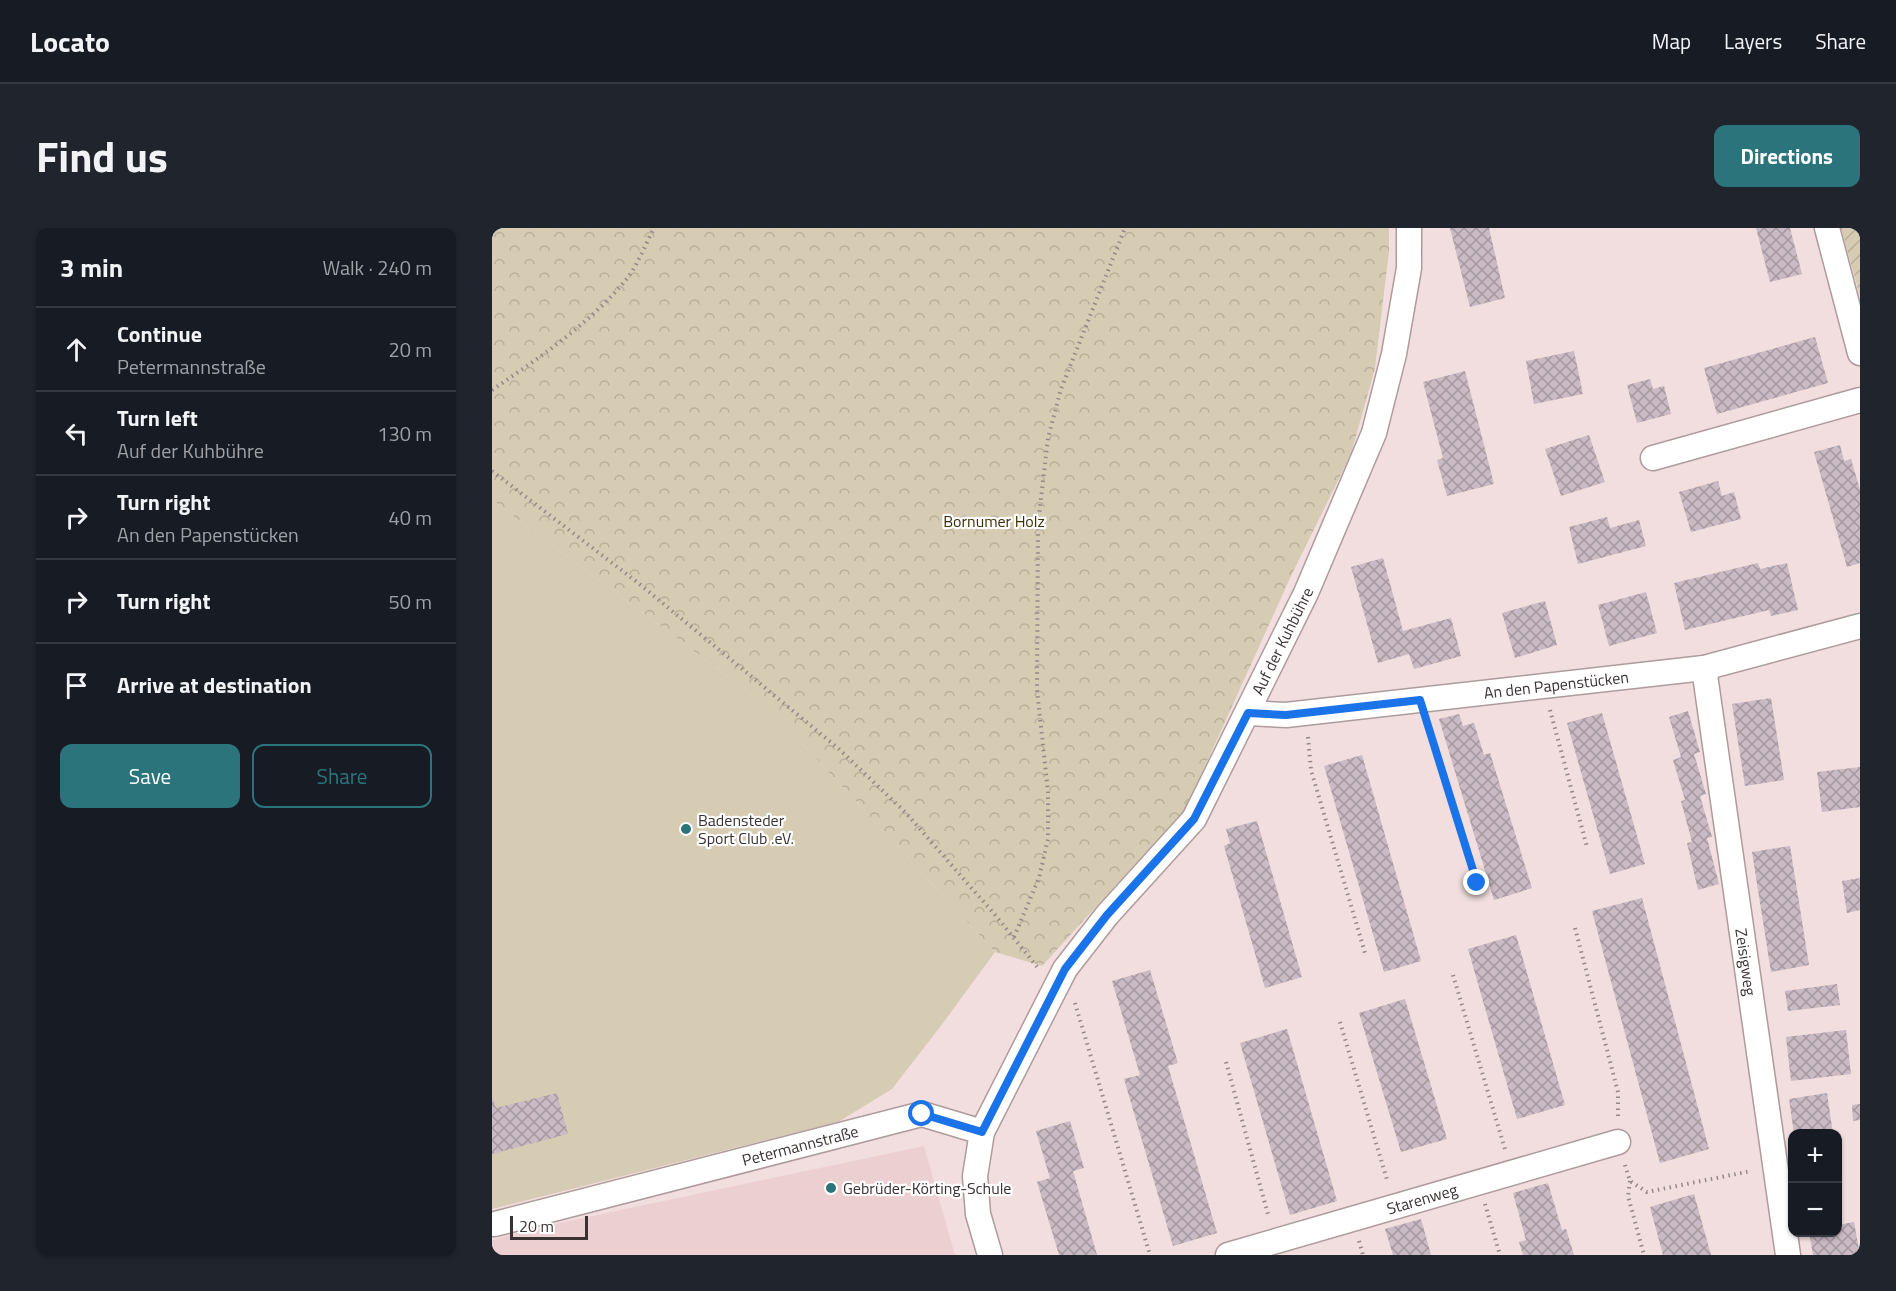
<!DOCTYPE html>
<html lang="en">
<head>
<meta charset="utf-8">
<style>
	body { margin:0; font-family:"Titillium Web",sans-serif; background:#20242c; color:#f1f3f6 }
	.controls { position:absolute; right:18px; bottom:18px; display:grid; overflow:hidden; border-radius:12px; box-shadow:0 2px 4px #0004 }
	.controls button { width:54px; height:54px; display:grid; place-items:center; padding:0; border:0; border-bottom:2px solid #363941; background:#171b24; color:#f1f3f6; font:30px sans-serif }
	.scale { position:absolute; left:18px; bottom:15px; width:78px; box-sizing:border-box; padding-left:6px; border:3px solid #3b3333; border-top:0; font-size:16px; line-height:21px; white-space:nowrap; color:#3b3333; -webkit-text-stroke:4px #fff; paint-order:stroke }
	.stop { position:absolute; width:18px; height:18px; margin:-14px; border:4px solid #1a73e8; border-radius:50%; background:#fff }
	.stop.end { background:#1a73e8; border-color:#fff; box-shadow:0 2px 6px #0008 }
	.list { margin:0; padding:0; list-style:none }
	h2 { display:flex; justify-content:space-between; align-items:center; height:78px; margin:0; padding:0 24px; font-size:26px }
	h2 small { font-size:20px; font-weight:400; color:#9ea1a6 }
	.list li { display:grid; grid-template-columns:39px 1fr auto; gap:18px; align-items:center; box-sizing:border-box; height:84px; padding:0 24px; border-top:2px solid #363941 }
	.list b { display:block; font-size:22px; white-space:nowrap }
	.list p { margin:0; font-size:20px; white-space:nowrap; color:#9ea1a6 }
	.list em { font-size:20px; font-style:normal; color:#9ea1a6 }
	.actions { display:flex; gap:12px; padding:18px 24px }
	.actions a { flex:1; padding:14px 0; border:2px solid #2b747c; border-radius:12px; text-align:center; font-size:21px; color:#2b747c }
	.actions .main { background:#2b747c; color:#fff }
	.icon { flex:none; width:33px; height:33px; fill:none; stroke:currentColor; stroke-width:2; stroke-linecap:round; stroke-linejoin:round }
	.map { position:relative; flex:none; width:1368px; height:1027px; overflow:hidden; border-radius:12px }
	header { display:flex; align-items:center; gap:36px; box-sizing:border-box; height:84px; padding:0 30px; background:#171b24; border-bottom:2px solid #363941 }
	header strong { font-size:28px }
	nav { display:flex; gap:33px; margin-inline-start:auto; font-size:21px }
	.intro { display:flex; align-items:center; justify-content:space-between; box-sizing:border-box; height:144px; padding:0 36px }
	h1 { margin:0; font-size:42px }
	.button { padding:15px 27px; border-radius:12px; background:#2b747c; color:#fff; font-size:21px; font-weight:700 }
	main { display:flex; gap:36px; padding:0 36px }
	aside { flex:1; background:#171b24; border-radius:12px; box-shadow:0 2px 4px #0004 }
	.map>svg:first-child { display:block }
</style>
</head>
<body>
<header>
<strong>Locato</strong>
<nav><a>Map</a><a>Layers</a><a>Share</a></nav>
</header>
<div class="intro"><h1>Find us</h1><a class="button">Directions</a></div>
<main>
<aside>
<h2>3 min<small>Walk · 240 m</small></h2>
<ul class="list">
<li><svg class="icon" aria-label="ahead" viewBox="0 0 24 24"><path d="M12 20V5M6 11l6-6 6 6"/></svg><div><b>Continue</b><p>Petermannstraße</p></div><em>20 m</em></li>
<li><svg class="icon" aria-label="left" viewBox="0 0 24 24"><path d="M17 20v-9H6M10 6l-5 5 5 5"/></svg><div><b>Turn left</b><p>Auf der Kuhbühre</p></div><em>130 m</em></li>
<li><svg class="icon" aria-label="right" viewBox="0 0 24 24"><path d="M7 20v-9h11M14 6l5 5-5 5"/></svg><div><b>Turn right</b><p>An den Papenstücken</p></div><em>40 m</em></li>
<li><svg class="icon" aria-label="right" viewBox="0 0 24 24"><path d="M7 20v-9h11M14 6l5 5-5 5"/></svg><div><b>Turn right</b></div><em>50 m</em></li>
<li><svg class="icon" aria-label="arrive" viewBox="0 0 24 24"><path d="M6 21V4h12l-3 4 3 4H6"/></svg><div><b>Arrive at destination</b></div></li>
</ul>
<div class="actions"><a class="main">Save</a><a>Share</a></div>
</aside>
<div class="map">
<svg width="1368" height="1027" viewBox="0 0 1368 1027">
	<defs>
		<pattern id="park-crowns" width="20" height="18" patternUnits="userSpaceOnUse" patternTransform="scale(1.5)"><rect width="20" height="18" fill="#d6cbb3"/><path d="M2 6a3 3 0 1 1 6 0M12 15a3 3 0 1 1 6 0" fill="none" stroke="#b9af9a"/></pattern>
		<pattern id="garden-furrows" width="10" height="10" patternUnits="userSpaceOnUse" patternTransform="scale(1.5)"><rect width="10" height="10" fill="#d6cbb3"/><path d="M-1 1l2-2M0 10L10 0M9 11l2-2" fill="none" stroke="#b9af9a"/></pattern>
		<pattern id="building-cross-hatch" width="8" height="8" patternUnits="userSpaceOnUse" patternTransform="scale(1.5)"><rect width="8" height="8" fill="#cabac3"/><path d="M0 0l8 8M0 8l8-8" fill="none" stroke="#a5989f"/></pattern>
	</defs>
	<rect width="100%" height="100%" fill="#f2dede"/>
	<path fill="#ecd0d1" d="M 432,918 L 463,1027 L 0,1027 L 0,1012 L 39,1001 Z"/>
	<path fill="url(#park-crowns)" d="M 0,0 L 897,0 L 897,23 L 883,140 L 859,226 L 799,348 L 694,580 L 550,738 L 503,724 L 275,478 L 0,272 Z"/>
	<path fill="url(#garden-furrows)" d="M 1349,0 L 1368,0 L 1368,68 Z"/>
	<path fill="#d6cbb3" d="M 0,272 L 275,478 L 503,724 L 448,799 L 400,861 L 346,894 L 0,981 Z"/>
	<path fill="url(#building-cross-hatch)" d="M 958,0 L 997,0 L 1013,70 L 978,79 Z
		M 1264,0 L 1298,0 L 1310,46 L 1278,54 Z
		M 1323,109 L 1336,155 L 1225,186 L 1212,140 Z
		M 1082,123 L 1091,166 L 1042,176 L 1034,133 Z
		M 973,143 L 1002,256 L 955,268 L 945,232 L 951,230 L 931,154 Z
		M 1158,151 L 1161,161 L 1172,158 L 1179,186 L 1145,195 L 1135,157 Z
		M 1097,207 L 1113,254 L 1069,268 L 1053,221 Z
		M 1348,217 L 1352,233 L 1359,231 L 1368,262 L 1368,335 L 1355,339 L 1322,224 Z
		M 1226,253 L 1230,268 L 1242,264 L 1249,291 L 1199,304 L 1187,264 Z
		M 1115,289 L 1118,300 L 1147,292 L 1154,318 L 1086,336 L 1077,299 Z
		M 891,330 L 911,403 L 959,390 L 969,428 L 922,441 L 917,426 L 886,435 L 859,339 Z
		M 1266,335 L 1268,341 L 1295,335 L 1306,382 L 1279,388 L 1277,382 L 1193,402 L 1182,355 Z
		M 1154,364 L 1165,405 L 1117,418 L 1106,377 Z
		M 1053,373 L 1065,417 L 1023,430 L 1010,385 Z
		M 1279,470 L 1292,552 L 1253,558 L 1240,476 Z
		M 1196,483 L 1208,524 L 1202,526 L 1214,566 L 1208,568 L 1220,609 L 1215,610 L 1227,656 L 1206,662 L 1195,615 L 1200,614 L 1189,573 L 1193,572 L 1181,532 L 1189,529 L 1177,489 Z
		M 1110,485 L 1153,636 L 1118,646 L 1075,495 Z
		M 967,486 L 971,498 L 982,495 L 992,527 L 998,525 L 1040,660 L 1002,672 L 947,491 Z
		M 870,527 L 929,733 L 892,744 L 832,538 Z
		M 1368,539 L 1368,579 L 1330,584 L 1325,544 Z
		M 765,593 L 810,749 L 773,760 L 732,618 L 738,615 L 734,601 Z
		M 1298,618 L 1317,737 L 1279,744 L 1260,624 Z
		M 1368,650 L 1368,682 L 1355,685 L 1350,653 Z
		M 1150,670 L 1217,921 L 1168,935 L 1100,683 Z
		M 1024,707 L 1073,877 L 1025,891 L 976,721 Z
		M 658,742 L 686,835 L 676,838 L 725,1005 L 681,1018 L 632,851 L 648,847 L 620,753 Z
		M 1345,756 L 1348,777 L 1296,783 L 1293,763 Z
		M 913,771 L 955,911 L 909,924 L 867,785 Z
		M 795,801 L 845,973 L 798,987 L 748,815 Z
		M 1354,802 L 1359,846 L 1299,853 L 1294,809 Z
		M 65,865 L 76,906 L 0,926 L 0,869 L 4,880 Z
		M 1335,865 L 1341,906 L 1302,906 L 1297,871 Z
		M 1368,876 L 1368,892 L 1361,893 L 1360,877 Z
		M 578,893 L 592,940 L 581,943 L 605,1027 L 567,1027 L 545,954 L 558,950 L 544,903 Z
		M 1056,955 L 1070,1002 L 1074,1001 L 1082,1027 L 1031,1027 L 1027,1014 L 1034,1012 L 1021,965 Z
		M 1202,966 L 1219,1027 L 1171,1027 L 1158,979 Z
		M 929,991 L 939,1027 L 901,1027 L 893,1001 Z
		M 1362,994 L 1368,1027 L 1321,1027 L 1317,1004 L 1346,1004 L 1346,997 Z"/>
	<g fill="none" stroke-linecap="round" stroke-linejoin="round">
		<g stroke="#ae9b9b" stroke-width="27">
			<g id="street">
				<path d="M 1335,0 L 1368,125"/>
				<path d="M 1161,230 L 1368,172"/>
				<path id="s1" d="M 1212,440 L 1296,1027"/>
				<path id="s2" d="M 756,485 L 794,487 L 1212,440 L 1368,398"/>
				<path id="s3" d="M 3,996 L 430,886 L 490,904"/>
				<path id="s4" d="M 498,1027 L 486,986 L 483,948 L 490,904 L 573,741 L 615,687 L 702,591 L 814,365 L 882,205 L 902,126 L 917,40 L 917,0"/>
				<path id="s5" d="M 736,1027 L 1126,914"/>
			</g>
		</g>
		<path stroke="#968888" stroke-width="4" stroke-dasharray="1.5 4.5" stroke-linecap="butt" d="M 0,162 C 47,130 96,97 133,53 C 145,39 153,17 162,0
			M 0,243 L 145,354 L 347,521 L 414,585 L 504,688 L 546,740
			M 1058,482 L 1095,619
			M 935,496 L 985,655
			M 816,509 L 819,542 L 873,725
			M 1083,700 L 1126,864 L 1126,892
			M 522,709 L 547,650 L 556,611 L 556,564 L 545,462 L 546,296 L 556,210 L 569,161 L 633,0
			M 961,747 L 1013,921
			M 583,775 L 658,1027
			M 848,794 L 896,955
			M 734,834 L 777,990
			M 1133,937 L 1138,953 L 1155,964 L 1259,943
			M 1138,953 L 1136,968 L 1152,1027
			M 993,976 L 1008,1027
			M 867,1013 L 871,1027"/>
		<use href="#street" stroke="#fff" stroke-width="24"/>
	</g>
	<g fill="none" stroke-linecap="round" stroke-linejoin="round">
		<path stroke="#1a73e8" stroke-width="8" d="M 430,886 L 490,904 L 573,741 L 615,687 L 702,591 L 756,485 L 794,487 L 928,472 L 985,655"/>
	</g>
	<g fill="#2b747c" stroke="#fff" stroke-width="2">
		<circle cx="194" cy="601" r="6"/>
		<circle cx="339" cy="960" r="6"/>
	</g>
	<g text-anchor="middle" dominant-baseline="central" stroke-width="4.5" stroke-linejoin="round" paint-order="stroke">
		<g font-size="16" fill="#3d2e06" stroke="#fff">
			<text x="502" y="293">Bornumer Holz</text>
		</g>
		<g font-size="16" fill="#3b3333" stroke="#fff">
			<text stroke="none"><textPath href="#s4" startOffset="705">Auf der Kuhbühre</textPath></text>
			<text stroke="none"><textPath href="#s2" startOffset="310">An den Papenstücken</textPath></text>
			<text stroke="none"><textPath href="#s1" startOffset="297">Zeisigweg</textPath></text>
			<text stroke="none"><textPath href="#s3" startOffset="315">Petermannstraße</textPath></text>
			<text stroke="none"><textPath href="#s5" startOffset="202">Starenweg</textPath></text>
		</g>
		<g font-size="16" fill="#3b3333" stroke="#fff" text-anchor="start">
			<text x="206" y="592">Badensteder<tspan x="206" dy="18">Sport Club .eV.</tspan></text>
			<text x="351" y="960">Gebrüder-Körting-Schule</text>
		</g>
	</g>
</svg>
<div class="controls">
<button>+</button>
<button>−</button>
</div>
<div class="scale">20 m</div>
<div class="stop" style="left:430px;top:886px"></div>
<div class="stop end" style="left:985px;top:655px"></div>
</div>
</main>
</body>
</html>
